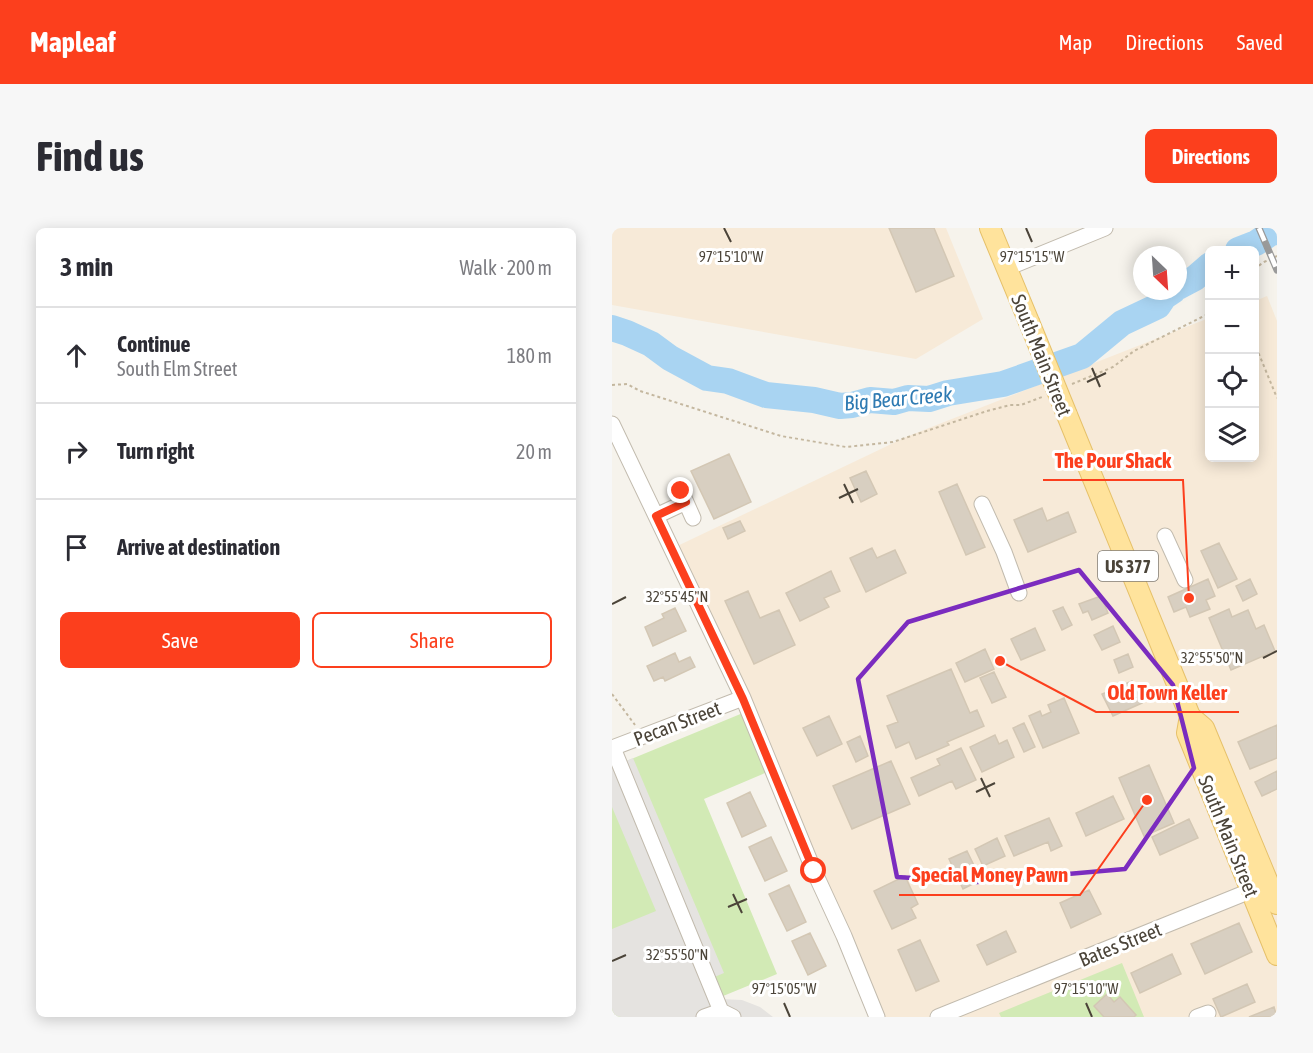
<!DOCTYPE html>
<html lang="en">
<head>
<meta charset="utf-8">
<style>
	body { margin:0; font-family:"Asap Condensed",sans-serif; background:#f7f7f7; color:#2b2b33 }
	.controls { position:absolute; right:18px; top:18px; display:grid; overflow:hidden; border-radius:9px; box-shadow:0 3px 15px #0003 }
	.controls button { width:54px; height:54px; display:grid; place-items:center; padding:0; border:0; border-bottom:2px solid #e1e1e2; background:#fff; color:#2b2b33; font:30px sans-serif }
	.compass { position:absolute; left:521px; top:18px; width:54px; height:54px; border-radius:50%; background:#fff; box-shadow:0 3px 15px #0003; rotate:155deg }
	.stop { position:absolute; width:18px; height:18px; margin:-14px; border:4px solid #fc3f1d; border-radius:50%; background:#fff }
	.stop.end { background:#fc3f1d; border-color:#fff; box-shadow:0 2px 6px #0008 }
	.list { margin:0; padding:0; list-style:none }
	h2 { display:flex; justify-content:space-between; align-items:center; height:78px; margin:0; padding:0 24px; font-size:26px }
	h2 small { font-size:20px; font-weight:400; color:#7c7c81 }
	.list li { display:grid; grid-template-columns:39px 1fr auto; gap:18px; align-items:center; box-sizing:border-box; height:96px; padding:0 24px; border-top:2px solid #e1e1e2 }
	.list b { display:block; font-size:22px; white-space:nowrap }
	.list p { margin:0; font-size:20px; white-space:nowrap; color:#7c7c81 }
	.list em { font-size:20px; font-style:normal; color:#7c7c81 }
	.actions { display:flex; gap:12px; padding:18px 24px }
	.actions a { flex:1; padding:14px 0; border:2px solid #fc3f1d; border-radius:9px; text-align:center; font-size:21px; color:#fc3f1d }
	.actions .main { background:#fc3f1d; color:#fff }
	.icon { flex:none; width:33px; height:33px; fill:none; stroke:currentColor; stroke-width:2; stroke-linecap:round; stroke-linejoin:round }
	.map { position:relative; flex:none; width:665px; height:789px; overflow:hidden; border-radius:9px }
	header { display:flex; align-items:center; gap:36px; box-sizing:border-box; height:84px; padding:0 30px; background:#fc3f1d; color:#fff }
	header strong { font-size:28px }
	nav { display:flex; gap:33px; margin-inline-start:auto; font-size:21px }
	.intro { display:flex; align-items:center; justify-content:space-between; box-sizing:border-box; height:144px; padding:0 36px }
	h1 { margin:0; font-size:42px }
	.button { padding:15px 27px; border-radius:9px; background:#fc3f1d; color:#fff; font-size:21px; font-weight:700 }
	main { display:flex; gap:36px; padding:0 36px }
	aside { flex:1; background:#fff; border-radius:9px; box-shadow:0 3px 15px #0003 }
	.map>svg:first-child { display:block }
</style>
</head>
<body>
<header>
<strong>Mapleaf</strong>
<nav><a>Map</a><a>Directions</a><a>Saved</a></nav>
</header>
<div class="intro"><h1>Find us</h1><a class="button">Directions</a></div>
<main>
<aside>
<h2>3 min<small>Walk · 200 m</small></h2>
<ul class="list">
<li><svg class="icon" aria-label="ahead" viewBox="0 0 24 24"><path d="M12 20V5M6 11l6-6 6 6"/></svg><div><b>Continue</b><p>South Elm Street</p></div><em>180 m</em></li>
<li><svg class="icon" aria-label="right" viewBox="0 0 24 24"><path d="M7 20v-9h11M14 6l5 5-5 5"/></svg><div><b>Turn right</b></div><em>20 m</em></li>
<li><svg class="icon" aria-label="arrive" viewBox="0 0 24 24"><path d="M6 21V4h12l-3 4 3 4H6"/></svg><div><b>Arrive at destination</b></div></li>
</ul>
<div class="actions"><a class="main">Save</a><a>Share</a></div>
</aside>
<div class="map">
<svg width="665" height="789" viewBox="0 0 665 789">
	<rect width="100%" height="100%" fill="#f6f3ec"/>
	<path fill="#f7ead8" d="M 0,0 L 334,0 L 371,91 L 304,131 L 0,77 Z
		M 655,68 L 665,93 L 665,789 L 263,789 L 59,321 L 294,209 L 597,90 L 598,230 L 642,230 L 643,73 Z"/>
	<path fill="#d2eab5" d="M 143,480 L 167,539 L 92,571 L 165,746 L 60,789 L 0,789 L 0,539 Z
		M 510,735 L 532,789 L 389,789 L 387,785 Z"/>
	<path fill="#e5e3e0" d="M 21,530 L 112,745 L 100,750 L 108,771 L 130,772 L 148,779 L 161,789 L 2,789 L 0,784 L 0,701 L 44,683 L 0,579 L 0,539 Z"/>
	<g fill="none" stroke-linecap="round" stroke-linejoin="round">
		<path stroke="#a9d4f2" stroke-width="4.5" d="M 657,7 L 665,15"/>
		<path stroke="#a9d4f2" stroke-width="26" d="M 626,22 L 644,15 L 665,1
			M 566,59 L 583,50 L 598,37
			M 0,100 L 15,105 L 39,116 L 58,130 L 95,150 L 116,153 L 154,167 L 202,172 L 228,178 L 240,177 L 258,172 L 282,174 L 296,170 L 317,171 L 336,165 L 391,156 L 470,128 L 510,95 L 546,78 L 552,69 L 561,63"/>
	</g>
	<path fill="#d8cfc1" stroke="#d3c7b4" stroke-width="1.5" d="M 277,0 L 322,0 L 342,48 L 304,64 Z
		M 117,226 L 139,274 L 102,291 L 79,243 Z
		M 254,243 L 265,266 L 249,274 L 238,250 Z
		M 345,256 L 373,319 L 354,327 L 327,264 Z
		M 430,280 L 435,293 L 456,284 L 464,304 L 416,324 L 402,292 Z
		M 128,293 L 133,303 L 116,311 L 111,300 Z
		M 607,315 L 625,351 L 606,360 L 589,323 Z
		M 260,320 L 265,330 L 283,322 L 294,345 L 254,364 L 238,330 Z
		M 219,343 L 228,363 L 212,370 L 217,379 L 188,393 L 174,365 Z
		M 596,351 L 603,368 L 594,372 L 598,381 L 578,389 L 574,379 L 562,384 L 556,369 Z
		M 638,351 L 645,366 L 631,373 L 624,358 Z
		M 136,363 L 148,390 L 167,382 L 183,417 L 142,436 L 113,373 Z
		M 489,368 L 496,385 L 480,392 L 476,383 L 471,385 L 467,376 Z
		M 451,379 L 460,397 L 450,402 L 441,383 Z
		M 63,380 L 74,403 L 41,418 L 33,399 L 52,390 L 50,386 Z
		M 617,381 L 620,389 L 636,382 L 644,401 L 652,397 L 663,423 L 619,442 L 597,390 Z
		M 501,398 L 508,414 L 490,422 L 482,407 Z
		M 423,400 L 433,422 L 409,432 L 399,411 Z
		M 373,421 L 382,441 L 353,454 L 344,435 Z
		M 63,425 L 67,434 L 78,429 L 83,439 L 53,453 L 51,449 L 42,453 L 35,438 Z
		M 516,426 L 521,439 L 507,445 L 502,432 Z
		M 339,441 L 358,485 L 365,482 L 372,498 L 335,514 L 337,517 L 304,531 L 297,514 L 284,520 L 275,498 L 286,494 L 275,468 Z
		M 382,444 L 394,469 L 380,475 L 368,450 Z
		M 520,453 L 530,475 L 501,488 L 490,466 Z
		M 452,470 L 467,505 L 431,520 L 417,488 L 428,483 L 430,488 L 439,484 L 436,477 Z
		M 217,488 L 230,516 L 205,528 L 191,500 Z
		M 412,495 L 423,519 L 412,524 L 401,500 Z
		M 665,497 L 665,530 L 638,541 L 626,514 Z
		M 383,507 L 387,516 L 395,512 L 402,529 L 370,544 L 358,519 Z
		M 248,508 L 256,528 L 244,534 L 235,514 Z
		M 349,520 L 364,552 L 344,561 L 340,553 L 307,568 L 299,550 L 328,537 L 325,531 Z
		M 279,533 L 298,576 L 240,601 L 221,558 Z
		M 537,537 L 562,595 L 532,608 L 507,550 Z
		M 665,543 L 665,561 L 650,568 L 643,554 Z
		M 138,564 L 154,598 L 130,609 L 115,575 Z
		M 501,568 L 512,591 L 474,608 L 464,585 Z
		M 437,590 L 450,618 L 439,623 L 436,614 L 402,628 L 393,608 Z
		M 577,591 L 586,610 L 548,627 L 540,609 Z
		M 159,609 L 175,643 L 153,653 L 137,619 Z
		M 385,610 L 393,628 L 371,638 L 363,621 Z
		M 355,623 L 369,652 L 351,661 L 337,631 Z
		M 293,648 L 306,676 L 299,680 L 304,690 L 280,701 L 262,663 Z
		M 177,657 L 194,694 L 175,703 L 157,666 Z
		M 477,662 L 489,686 L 459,700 L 448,675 Z
		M 627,695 L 640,724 L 593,746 L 579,716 Z
		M 394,703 L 404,724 L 375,737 L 365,717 Z
		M 198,705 L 214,738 L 196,747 L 180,713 Z
		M 308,712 L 327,753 L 304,763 L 286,722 Z
		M 560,726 L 569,746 L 528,765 L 519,745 Z
		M 635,756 L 643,774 L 609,789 L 601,771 Z
		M 495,766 L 502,774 L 508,769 L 524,787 L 522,789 L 492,789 L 482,778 Z
		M 662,779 L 665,789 L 637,789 Z"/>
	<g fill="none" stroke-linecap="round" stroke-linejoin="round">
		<g stroke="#c2bbae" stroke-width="17">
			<path id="minor" d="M 395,40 L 493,0
				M 0,196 L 131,470 L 202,643 L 232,708 L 265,789
				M 69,263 L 81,290
				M 370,276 L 392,324 L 407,365
				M 44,288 L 74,274
				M 553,308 L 573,352
				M 0,520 L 131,470
				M 1,520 L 109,783
				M 92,789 L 109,783 L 121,789
				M 326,789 L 648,659
				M 585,789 L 596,785"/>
		</g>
		<g stroke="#e6c16a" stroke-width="22">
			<path id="major" d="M 378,0 L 417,94
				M 455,187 L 578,488 L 592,500 L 665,676
				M 578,488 L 575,505 L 665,727"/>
		</g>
		<path stroke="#c4b79f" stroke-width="2" stroke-dasharray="3 3" stroke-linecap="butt" d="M 642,41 L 652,34 L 665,28
			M 642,114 L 665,170
			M 460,156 L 501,139 L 522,123 L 598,85
			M 0,157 L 15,156 L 28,163 L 169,208 L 234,219 L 281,214 L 375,183 L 398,177 L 409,177 L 430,169
			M 0,466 L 23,497"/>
		<use href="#minor" stroke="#fff" stroke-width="15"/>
		<use href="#major" stroke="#ffe39c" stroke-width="20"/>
		<g stroke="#9a9a9a" stroke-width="7">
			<path id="rail" d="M 647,0 L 665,42"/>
		</g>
		<use href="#rail" stroke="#fff" stroke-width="4.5" stroke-dasharray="14" stroke-linecap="butt"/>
		<g stroke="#e6c16a" stroke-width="22" stroke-linecap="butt">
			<path id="major-bridge" d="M 417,94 L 455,187"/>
		</g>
		<use href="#major-bridge" stroke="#ffe39c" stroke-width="20"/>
	</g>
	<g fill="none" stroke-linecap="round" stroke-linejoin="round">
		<path stroke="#fc3f1d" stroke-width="8" d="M 69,263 L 74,274 L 44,288 L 131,471 L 202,643"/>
	</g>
	<path fill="none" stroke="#7b2cbf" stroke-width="4.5" stroke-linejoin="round" d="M 467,342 L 561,457 L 582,540 L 513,641 L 365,654 L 285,649 L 246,451 L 296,394 Z"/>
	<path fill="none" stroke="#4b4439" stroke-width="2" d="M 112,0 L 119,14M 414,0 L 420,14M 480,140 L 488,159M 475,154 L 494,145M 232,256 L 241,275M 227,270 L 246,261M 0,376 L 14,369M 651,430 L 665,423M 369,550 L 378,569M 364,564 L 383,555M 121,666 L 130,685M 116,679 L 135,671M 0,733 L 14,727M 172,775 L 178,789M 474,775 L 480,789"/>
	<g text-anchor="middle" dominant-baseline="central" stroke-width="6" stroke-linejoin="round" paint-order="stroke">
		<rect fill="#fff" stroke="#817c74" stroke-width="1.5" x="486" y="323" width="60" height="30" rx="4.5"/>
		<g font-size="18" font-weight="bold" fill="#4b4439">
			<text x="516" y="338">US 377</text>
		</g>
		<g font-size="20" fill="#4b4439" stroke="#fff">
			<text transform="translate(430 127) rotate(68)">South Main Street</text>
			<text transform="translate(65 495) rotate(-21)">Pecan Street</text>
			<text transform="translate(617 608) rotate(68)">South Main Street</text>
			<text transform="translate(508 716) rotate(-22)">Bates Street</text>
		</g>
		<g font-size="21" font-style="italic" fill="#2e7ab2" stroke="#fff">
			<text transform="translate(286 170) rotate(-5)">Big Bear Creek</text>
		</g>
	</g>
	<g font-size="15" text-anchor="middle" fill="#4b4439" stroke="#fff" stroke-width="6" stroke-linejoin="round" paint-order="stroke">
		<text x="119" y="34">97°15'10"W</text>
		<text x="420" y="34">97°15'15"W</text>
		<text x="65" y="374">32°55'45"N</text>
		<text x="600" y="435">32°55'50"N</text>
		<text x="65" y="732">32°55'50"N</text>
		<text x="172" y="766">97°15'05"W</text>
		<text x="474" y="766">97°15'10"W</text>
	</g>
	<path fill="none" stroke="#fc3f1d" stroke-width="2" d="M577 370L571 252H431M388 433L484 484H627M535 572L468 667H287"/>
	<g fill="#fc3f1d" stroke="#fff" stroke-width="2">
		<circle cx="577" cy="370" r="6"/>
		<circle cx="388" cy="433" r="6"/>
		<circle cx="535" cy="572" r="6"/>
	</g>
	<g font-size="21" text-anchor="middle" font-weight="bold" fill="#fc3f1d" stroke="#fff" stroke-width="6" stroke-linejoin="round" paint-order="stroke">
		<text x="501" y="240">The Pour Shack</text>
		<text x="555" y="472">Old Town Keller</text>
		<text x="378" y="654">Special Money Pawn</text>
	</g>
</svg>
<div class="controls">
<button>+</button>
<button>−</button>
<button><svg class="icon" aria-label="locate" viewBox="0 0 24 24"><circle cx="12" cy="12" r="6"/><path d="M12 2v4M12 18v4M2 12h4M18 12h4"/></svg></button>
<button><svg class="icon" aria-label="layers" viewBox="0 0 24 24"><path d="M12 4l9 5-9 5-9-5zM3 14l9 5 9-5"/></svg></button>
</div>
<svg class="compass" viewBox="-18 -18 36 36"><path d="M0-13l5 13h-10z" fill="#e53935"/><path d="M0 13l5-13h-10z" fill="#7c7c81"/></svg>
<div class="stop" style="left:202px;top:643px"></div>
<div class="stop end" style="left:69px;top:263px"></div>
</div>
</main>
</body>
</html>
